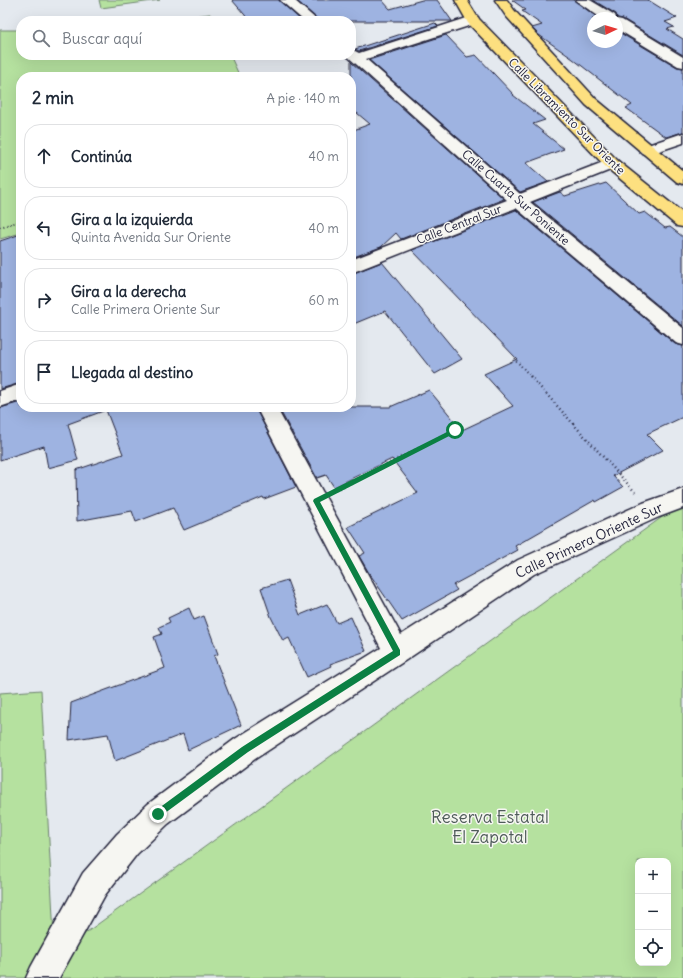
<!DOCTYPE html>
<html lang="es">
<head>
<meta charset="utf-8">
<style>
	body { margin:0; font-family:Delius,sans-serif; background:#f6f6f7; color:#1f2937 }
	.controls { position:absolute; right:12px; bottom:12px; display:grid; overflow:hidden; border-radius:8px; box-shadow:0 4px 16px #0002 }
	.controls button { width:36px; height:36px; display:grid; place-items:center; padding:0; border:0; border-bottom:1px solid #e0e1e3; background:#fff; color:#1f2937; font:20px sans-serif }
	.compass { position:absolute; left:587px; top:12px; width:36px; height:36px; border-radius:50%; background:#fff; box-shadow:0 4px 16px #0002; rotate:86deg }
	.stop { position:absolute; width:12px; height:12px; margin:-9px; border:3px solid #0b8043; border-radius:50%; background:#fff }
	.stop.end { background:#0b8043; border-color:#fff; box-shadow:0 1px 4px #0008 }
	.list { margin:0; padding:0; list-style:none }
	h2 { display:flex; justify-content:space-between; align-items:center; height:52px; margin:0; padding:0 16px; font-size:17px }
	h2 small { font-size:13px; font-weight:400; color:#747a83 }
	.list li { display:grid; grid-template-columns:26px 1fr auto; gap:12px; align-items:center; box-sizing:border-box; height:64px; margin:0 8px 8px; padding:0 8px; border:1px solid #e0e1e3; border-radius:16px }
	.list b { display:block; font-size:15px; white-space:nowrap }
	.list p { margin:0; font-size:13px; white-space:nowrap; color:#747a83 }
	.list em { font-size:13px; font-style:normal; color:#747a83 }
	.icon { flex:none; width:22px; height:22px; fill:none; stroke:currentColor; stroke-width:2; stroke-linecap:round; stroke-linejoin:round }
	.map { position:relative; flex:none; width:683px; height:978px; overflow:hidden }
	.search { position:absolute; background:#fff; box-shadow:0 4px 16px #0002; left:16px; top:16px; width:340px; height:44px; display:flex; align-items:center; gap:10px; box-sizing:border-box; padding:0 14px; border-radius:16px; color:#747a83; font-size:15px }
	.panel { position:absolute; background:#fff; box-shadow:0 4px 16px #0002; left:16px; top:72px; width:340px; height:340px; border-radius:16px }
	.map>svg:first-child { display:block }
</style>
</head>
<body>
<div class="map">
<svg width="683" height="978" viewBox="0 0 683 978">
	<rect width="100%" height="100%" fill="#e4e9ef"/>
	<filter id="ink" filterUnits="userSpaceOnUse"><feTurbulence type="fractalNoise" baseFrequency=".025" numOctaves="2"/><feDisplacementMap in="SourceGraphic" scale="8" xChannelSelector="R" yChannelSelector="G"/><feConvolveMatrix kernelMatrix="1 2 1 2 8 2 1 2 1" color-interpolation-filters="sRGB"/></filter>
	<g filter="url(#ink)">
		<path fill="#b5e19f" stroke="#6c826d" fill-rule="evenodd" d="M 99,0 L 160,0 L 101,8 Z
			M 210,14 L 213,21 L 151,21 Z
			M 0,30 L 21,30 L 21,55 L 230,55 L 240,77 L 21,77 L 21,233 L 0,239 Z
			M 683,502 L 683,978 L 0,978 L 0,693 L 41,690 L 55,955 ZM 638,861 L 668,861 L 668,963 L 638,963 Z"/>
		<path fill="#9eb3e1" stroke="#22223b" d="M 232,0 L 279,0 L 302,21 L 250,21 Z
			M 296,0 L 382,0 L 390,9 L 422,0 L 437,0 L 452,21 L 319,21 Z
			M 512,0 L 574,0 L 598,18 L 593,18 L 593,42 L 617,42 L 617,31 L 677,67 L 683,68 L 683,132 L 666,137 L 626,108 L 632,105 L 573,59 L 539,35 L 532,28 L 542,25 L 522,11 L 526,10 Z
			M 593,0 L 648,0 L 677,18 L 665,22 L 674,27 L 667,29 L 683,39 L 683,55 L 623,19 L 617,18 L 616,14 Z
			M 435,23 L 438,26 L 359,51 L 355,49 Z
			M 446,35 L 467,57 L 476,55 L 514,95 L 513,95 L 545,120 L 533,124 L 564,149 L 526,163 L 548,182 L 520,192 L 369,60 Z
			M 351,62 L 504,199 L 401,239 L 396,233 L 381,247 L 351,258 L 351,131 L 370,124 L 351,108 Z
			M 606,183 L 639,214 L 645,212 L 665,228 L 670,227 L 683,237 L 683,326 L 533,202 L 560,192 L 565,196 Z
			M 516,210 L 675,344 L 683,346 L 683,417 L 647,434 L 663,450 L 613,476 L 623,487 L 596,502 L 595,500 L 515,546 L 518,550 L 453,585 L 457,590 L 402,621 L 369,573 L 359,556 L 365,553 L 348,527 L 418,493 L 392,459 L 334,487 L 326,475 L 317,478 L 278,407 L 390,407 L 429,390 L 462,430 L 513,406 L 484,374 L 517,359 L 412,250 Z
			M 21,234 L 21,383 L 0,389 L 0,241 Z
			M 382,262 L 462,359 L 435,374 L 385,311 L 351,325 L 351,274 Z
			M 21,402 L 21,407 L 255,407 L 296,487 L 264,499 L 263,497 L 184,530 L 173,508 L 136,522 L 132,511 L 77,521 L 76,470 L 123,454 L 106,410 L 68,424 L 78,460 L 48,468 L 44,446 L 0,460 L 0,408 Z
			M 287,580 L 300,615 L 327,604 L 337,623 L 351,617 L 366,651 L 330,664 L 331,666 L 307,677 L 289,638 L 283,641 L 271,617 L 261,588 Z
			M 189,608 L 194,620 L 204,616 L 218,654 L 214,656 L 241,725 L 188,750 L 183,734 L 115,761 L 108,734 L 69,740 L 71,703 L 165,668 L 154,637 L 162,634 L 159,627 L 170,622 L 168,618 Z"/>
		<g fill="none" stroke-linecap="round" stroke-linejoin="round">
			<g stroke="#22223b" stroke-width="3">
				<path id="street" d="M 280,0 L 294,0 L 318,21 L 304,21 Z
					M 575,0 L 590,0 L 615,15 L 616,18 L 601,18 Z
					M 473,16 L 478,17 L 479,20 L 478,23 L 366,59 L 520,194 L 606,161 L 612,159 L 618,161 L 620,164 L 618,167 L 530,202 L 683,328 L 683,345 L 676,343 L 516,208 L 351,273 L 351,260 L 507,200 L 346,55 L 351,55 L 351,49 L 359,53 Z
					M 617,19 L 622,20 L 683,57 L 683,67 L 678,66 L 617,29 Z
					M 683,133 L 683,143 L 647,155 L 642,153 L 639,150 L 642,147 Z
					M 21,384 L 21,400 L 0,407 L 0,391 Z
					M 256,407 L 276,407 L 401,635 L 518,560 L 643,503 L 683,489 L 683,508 L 659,517 L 534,574 L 406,660 L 255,759 L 168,824 L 137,854 L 105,895 L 59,978 L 26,978 L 31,967 L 83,873 L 117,834 L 148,804 L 235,739 L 381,648 Z"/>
			</g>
			<g stroke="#22223b" stroke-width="3">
				<path id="primary" d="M 455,0 L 467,0 L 478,18 L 618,161 L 683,213 L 683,227 L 677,226 L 606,167 L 468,23 Z
					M 495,0 L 507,0 L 514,10 L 596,99 L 683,171 L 683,184 L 677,182 L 586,105 L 506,16 Z"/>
			</g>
			<path stroke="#22223b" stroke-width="2" stroke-dasharray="1 2.5" stroke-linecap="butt" d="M 0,227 L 21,221
				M 514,358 L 531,377"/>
			<path stroke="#22223b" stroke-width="2.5" stroke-dasharray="1 3" stroke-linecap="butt" d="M 530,376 L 635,492
				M 336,490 L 455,430"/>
			<use href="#street" fill="#f6f6f2" fill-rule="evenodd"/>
			<use href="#primary" fill="#fde080" fill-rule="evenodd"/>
		</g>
	</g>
	<path fill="#0b8043" d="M 455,428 L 458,430 L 457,432 L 320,502 L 400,650 L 400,655 L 248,752 L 161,816 L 158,818 L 155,816 L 154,814 L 155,811 L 242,747 L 393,651 L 313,501 L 314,499 Z"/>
	<g text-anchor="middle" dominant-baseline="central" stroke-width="3" stroke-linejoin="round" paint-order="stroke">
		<g font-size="12" fill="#22223b" stroke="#f6f6f2">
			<text transform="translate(567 116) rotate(45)">Calle Libramiento Sur Oriente</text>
			<text transform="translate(516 197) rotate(41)">Calle Cuarta Sur Poniente</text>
			<text transform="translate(459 224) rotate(-21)">Calle Central Sur</text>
		</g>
		<g font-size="14" fill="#22223b" stroke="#f6f6f2">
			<text transform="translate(589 540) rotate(-25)">Calle Primera Oriente Sur</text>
		</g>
		<g font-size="17" fill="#4e5b59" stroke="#f6f6f2">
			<text x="490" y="817">Reserva Estatal<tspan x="490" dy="20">El Zapotal</tspan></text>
		</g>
	</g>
</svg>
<div class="controls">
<button>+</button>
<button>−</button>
<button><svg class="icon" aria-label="locate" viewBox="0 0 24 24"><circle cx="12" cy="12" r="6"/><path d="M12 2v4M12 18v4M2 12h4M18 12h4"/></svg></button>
</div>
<svg class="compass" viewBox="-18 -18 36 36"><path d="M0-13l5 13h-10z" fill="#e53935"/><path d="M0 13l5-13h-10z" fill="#747a83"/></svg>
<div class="stop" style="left:455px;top:430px"></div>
<div class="stop end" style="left:158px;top:814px"></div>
<div class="search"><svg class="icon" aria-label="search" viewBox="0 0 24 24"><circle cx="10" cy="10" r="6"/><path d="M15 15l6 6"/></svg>Buscar aquí</div>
<section class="panel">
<h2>2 min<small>A pie · 140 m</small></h2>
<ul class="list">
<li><svg class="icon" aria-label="ahead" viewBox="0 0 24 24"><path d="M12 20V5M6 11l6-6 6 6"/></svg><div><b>Continúa</b></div><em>40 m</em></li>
<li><svg class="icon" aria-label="left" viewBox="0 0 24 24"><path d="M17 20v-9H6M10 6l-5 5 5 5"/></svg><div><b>Gira a la izquierda</b><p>Quinta Avenida Sur Oriente</p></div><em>40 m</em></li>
<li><svg class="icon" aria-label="right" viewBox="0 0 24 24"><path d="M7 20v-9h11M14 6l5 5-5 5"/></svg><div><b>Gira a la derecha</b><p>Calle Primera Oriente Sur</p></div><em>60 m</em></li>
<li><svg class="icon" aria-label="arrive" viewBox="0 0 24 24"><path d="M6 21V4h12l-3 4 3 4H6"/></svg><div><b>Llegada al destino</b></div></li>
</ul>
</section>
</div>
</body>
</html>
